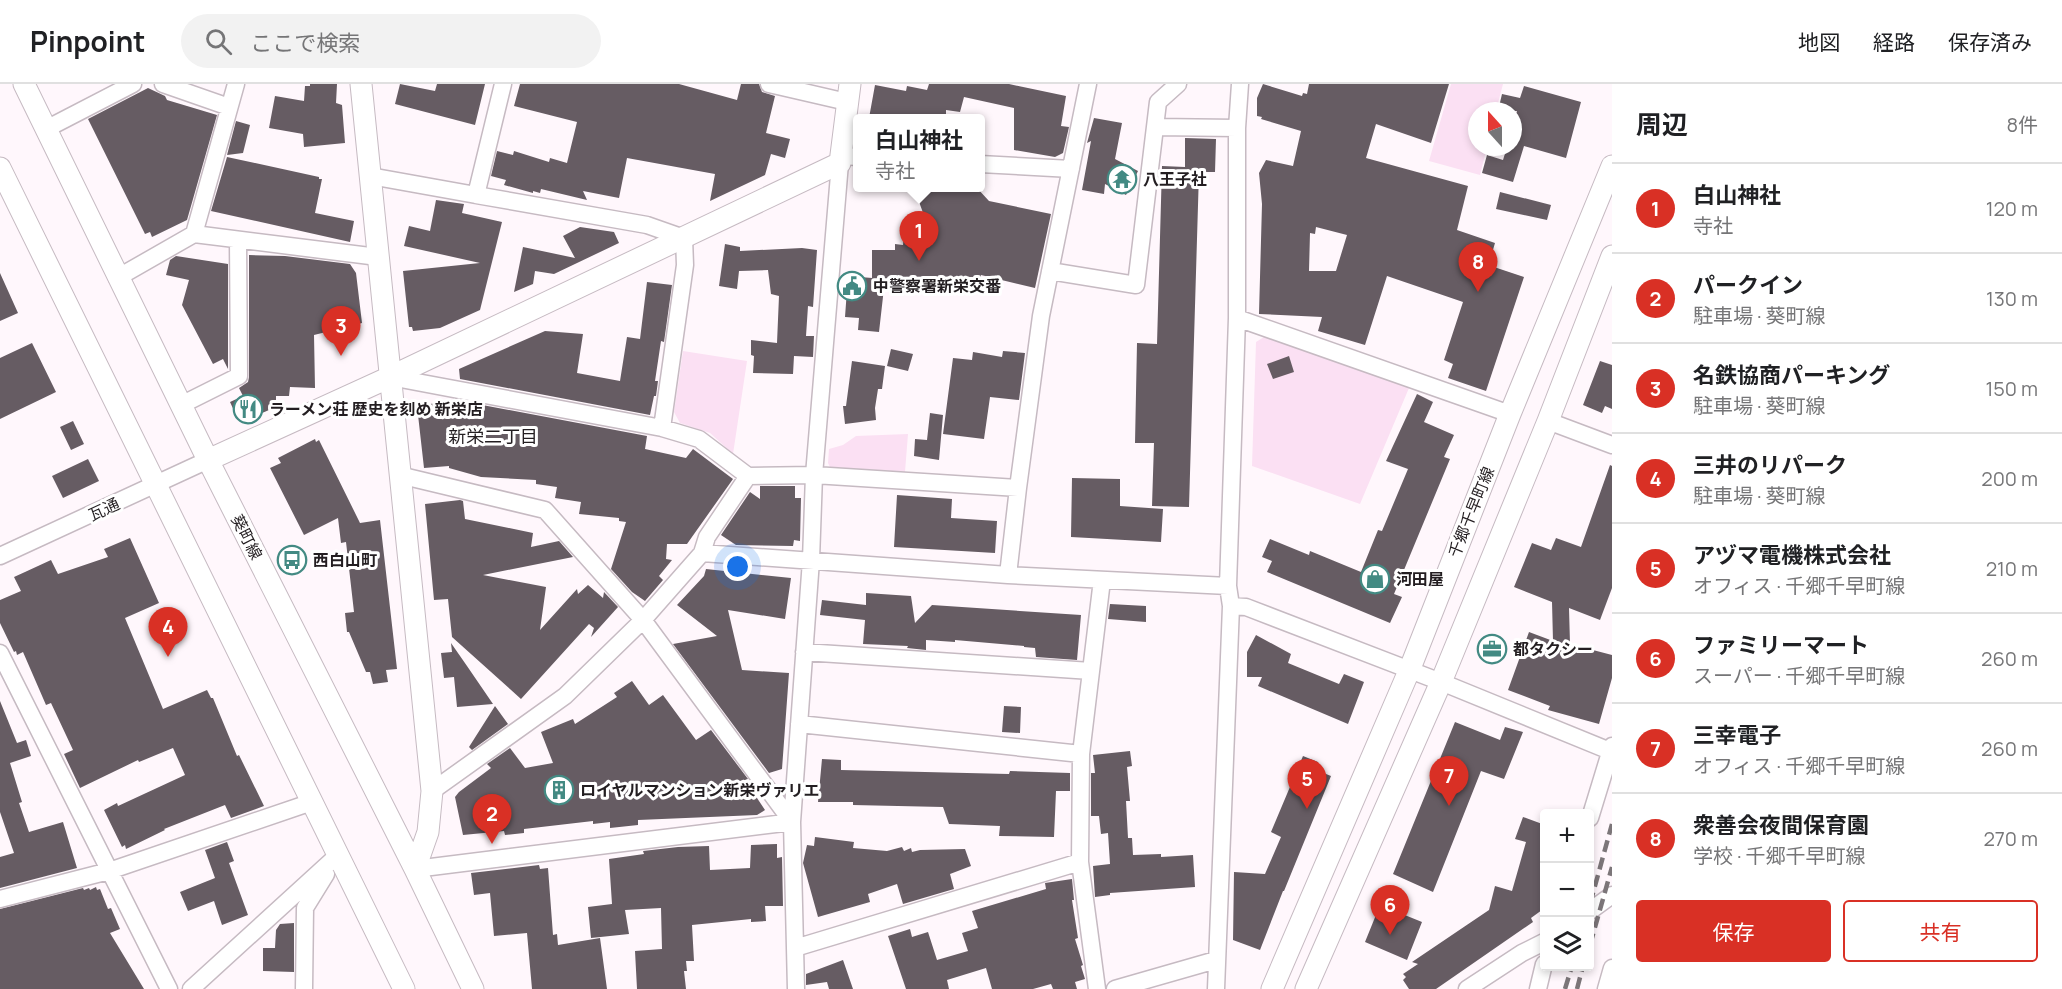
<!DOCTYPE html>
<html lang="ja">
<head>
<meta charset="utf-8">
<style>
	body { margin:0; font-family:Manrope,"Noto Sans JP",sans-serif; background:#f2f2f2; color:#202124 }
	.controls { position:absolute; right:18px; bottom:18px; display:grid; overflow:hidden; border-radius:6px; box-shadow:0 3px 9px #0003 }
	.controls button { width:54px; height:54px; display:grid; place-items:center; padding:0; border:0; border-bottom:2px solid #e0e0e0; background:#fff; color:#202124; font:30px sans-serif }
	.compass { position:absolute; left:1468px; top:18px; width:54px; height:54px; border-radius:50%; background:#fff; box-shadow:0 3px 9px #0003; rotate:339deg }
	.you { position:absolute; left:738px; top:483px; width:21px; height:21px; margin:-15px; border:4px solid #fff; border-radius:50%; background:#1a73e8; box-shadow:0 0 0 9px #1a73e833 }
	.badge { display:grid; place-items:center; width:39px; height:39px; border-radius:50%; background:#d93025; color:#fff; font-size:20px; font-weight:700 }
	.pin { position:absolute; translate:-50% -50px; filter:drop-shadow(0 2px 3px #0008) }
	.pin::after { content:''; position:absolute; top:32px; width:21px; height:18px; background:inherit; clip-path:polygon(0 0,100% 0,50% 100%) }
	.popup { position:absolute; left:853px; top:30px; width:132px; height:78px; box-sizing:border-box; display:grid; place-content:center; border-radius:6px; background:#fff; filter:drop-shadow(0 2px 4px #0005); font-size:20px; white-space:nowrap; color:#757577 }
	.popup b { font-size:22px; color:#202124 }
	.popup::after { content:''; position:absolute; left:50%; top:100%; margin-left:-12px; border:12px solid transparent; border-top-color:#fff }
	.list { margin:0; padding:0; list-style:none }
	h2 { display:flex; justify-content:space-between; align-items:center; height:78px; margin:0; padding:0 24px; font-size:26px }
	h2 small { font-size:20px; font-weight:400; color:#757577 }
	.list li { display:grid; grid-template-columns:39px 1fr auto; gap:18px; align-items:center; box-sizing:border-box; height:90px; padding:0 24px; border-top:2px solid #e0e0e0 }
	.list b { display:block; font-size:22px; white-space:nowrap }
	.list p { margin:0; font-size:20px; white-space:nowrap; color:#757577 }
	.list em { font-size:20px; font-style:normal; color:#757577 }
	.actions { display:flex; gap:12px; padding:18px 24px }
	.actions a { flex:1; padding:14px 0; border:2px solid #d93025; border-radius:6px; text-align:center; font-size:21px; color:#d93025 }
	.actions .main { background:#d93025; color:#fff }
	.icon { flex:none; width:33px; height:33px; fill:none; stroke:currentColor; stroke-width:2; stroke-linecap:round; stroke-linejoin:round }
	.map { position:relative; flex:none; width:1612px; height:905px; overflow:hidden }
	header { display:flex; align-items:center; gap:36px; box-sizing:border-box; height:84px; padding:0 30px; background:#fff; border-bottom:2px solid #e0e0e0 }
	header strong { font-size:28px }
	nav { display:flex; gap:33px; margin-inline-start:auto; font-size:21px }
	.search { width:420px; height:54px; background:#f2f2f2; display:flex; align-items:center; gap:15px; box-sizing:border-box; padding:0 21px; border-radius:33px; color:#757577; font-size:22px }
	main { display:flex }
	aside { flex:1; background:#fff }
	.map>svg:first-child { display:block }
</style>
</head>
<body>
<header>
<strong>Pinpoint</strong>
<div class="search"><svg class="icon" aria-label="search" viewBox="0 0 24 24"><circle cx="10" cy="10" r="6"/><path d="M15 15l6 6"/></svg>ここで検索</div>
<nav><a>地図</a><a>経路</a><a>保存済み</a></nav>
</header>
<main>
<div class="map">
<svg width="1612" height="905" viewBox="0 0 1612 905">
	<rect width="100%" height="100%" fill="#fff7fc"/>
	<path fill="#fbe0f3" d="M 1451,0 L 1503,0 L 1496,27 L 1477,27 L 1477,63 L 1487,63 L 1480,91 L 1429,77 Z
		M 1264,253 L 1409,304 L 1360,420 L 1252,382 L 1256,258 Z
		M 683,267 L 747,277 L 733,370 L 710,349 L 680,339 L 674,328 Z
		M 908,350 L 905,388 L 830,383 L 828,379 L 829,365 L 843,361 L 856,352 Z"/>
	<path fill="#665c63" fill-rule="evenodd" d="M 310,0 L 337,0 L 336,19 L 342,21 L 345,59 L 304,63 L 303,50 L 269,44 L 275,12 L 304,17 L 305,2 L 310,2 Z
		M 400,0 L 435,7 L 437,0 L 485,0 L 475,41 L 395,20 Z
		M 520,0 L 679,0 L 737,16 L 741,0 L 759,0 L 762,8 L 775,12 L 766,49 L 790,55 L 785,74 L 771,70 L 765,91 L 710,117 L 715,90 L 627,74 L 619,114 L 583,107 L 587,116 L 541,105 L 540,109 L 533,107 L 533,109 L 504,101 L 506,96 L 491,92 L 497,67 L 513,71 L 514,67 L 549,78 L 550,74 L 567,79 L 577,38 L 514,22 Z
		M 929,0 L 1009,0 L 1066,12 L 1061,42 L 1069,43 L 1063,69 L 1055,73 L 1014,66 L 1014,24 L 964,13 L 960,28 L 946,26 L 946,34 L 869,34 L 875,1 L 906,7 L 907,2 L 927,6 Z
		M 1263,0 L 1302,12 L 1303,9 L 1307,10 L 1309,0 L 1449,0 L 1431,59 L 1376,40 L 1366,74 L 1468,102 L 1457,146 L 1495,159 L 1490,176 L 1495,177 L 1494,183 L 1524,193 L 1486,307 L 1448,294 L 1453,280 L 1444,276 L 1463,218 L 1387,192 L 1365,261 L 1318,247 L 1322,233 L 1259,230 L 1262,120 L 1259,89 L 1266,76 L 1293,82 L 1301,47 L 1261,35 L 1262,33 L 1257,32 L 1257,14 ZM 1316,143 L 1347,151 L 1336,187 L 1309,187 L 1310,149 L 1315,150 Z
		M 1524,2 L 1581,18 L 1566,74 L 1524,62 L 1513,98 L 1482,89 L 1487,71 L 1503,76 L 1507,63 L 1513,63 L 1513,42 L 1517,27 L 1498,27 L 1502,10 L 1520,14 Z
		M 148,4 L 165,12 L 167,16 L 217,31 L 187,136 L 152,153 L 150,148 L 145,150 L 88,35 Z
		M 1094,34 L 1122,39 L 1115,75 L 1138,87 L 1126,111 L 1105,100 L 1104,110 L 1082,106 L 1091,57 L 1087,59 Z
		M 236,37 L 250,41 L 243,69 L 227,71 Z
		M 1185,54 L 1216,55 L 1215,88 L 1199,88 L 1189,423 L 1152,422 L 1154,359 L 1135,359 L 1137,259 L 1157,260 L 1162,82 L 1185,83 Z
		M 227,73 L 319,93 L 319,95 L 322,95 L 315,129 L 354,137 L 350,158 L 211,127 Z
		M 914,104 L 977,104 L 989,117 L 1051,130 L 1035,204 L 981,191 L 977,209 L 930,203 L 930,208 L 884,204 L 879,248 L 858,246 L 859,234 L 845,233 L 848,192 L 872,194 L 872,166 L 895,166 L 895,160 L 903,161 L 904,151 L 910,151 L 912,136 L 926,137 Z
		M 1500,108 L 1551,121 L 1547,136 L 1496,125 Z
		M 436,116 L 464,120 L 462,129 L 502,138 L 480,226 L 440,244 L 413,247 L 412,243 L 409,243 L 403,187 L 480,179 L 404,162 L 409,142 L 430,147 Z
		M 580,143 L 614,148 L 619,159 L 554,190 L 535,187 L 533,200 L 514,208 L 523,163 L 575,174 L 563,152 Z
		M 725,160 L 740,163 L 740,167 L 802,164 L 817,166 L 813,223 L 808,222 L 806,252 L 814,252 L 813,273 L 794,272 L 793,290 L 753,289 L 754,272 L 751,271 L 751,256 L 777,259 L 779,212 L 771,210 L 768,186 L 739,187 L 737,205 L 719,202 Z
		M 249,171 L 285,172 L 350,180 L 356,189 L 362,239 L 314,251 L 315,304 L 290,303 L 289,312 L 276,312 L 276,323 L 248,335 L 236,331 L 230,318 L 243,312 L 239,304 L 248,298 L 249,293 Z
		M 176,172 L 228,180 L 228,285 L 223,275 L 213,280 L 182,221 L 189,196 L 166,191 L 170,176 Z
		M 0,189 L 18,229 L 0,237 Z
		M 647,198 L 672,201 L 664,258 L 661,257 L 655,297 L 658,297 L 656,312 L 654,312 L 650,331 L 460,295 L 459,285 L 545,247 L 583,250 L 577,289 L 620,297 L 627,253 L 640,255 Z
		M 32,259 L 56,308 L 0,335 L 0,274 Z
		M 891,265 L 913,270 L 908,287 L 887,282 Z
		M 1003,267 L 1025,269 L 1019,316 L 990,313 L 984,355 L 943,350 L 953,274 L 972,276 L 973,268 L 1002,273 Z
		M 1289,272 L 1294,288 L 1273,295 L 1267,280 Z
		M 852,277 L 885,282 L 882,305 L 878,305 L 875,324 L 876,336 L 845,340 L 843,322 L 846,322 Z
		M 1600,277 L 1612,281 L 1612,325 L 1605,322 L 1602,329 L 1583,321 Z
		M 1417,310 L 1433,318 L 1424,338 L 1454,351 L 1444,373 L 1450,375 L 1394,510 L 1402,513 L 1390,539 L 1267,488 L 1272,477 L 1262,473 L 1270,455 L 1309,471 L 1310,467 L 1361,488 L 1378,446 L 1382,447 L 1408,385 L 1386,377 Z
		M 456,316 L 647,352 L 645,365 L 686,374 L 693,365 L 733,395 L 687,460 L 667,460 L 666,475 L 672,476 L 659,492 L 663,496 L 645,517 L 632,508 L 611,485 L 626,438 L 619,437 L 619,434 L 579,430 L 581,418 L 555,414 L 557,403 L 536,400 L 536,396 L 481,393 L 449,384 L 449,382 L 424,384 L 417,322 Z
		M 930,329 L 943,331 L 939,376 L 914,372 L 915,355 L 927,356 Z
		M 73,337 L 84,360 L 71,366 L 60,343 Z
		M 315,355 L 316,358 L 319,356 L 360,439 L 380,436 L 397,585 L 386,586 L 388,598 L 373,600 L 370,588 L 366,588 L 349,548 L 347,548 L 345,529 L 354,528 L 346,458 L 341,459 L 338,434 L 304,451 L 270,384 L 281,379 L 278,374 Z
		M 88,375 L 99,397 L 63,414 L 52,392 Z
		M 1610,381 L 1612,382 L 1612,504 L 1600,536 L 1569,524 L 1570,560 L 1612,571 L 1612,594 L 1599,640 L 1548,626 L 1550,622 L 1508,606 L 1529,548 L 1553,557 L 1552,518 L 1514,503 L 1532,459 L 1551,466 L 1556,454 L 1581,463 Z
		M 1072,394 L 1120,395 L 1120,422 L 1163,425 L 1161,458 L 1071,453 Z
		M 760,402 L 795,402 L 795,414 L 801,414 L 800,457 L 794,456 L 793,462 L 736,461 L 721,451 L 750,408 L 760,415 Z
		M 897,411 L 952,415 L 951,434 L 997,437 L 995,469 L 894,463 Z
		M 460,416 L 463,417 L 465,435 L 533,449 L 531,463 L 559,457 L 573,473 L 483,491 L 546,503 L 540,546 L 577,505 L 578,510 L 588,501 L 603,514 L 604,508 L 618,523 L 591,553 L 594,544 L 589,540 L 521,615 L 452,553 L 448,515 L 434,516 L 425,420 Z
		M 130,454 L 159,519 L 125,534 L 163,625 L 207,606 L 211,614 L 213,614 L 237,672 L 239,671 L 264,722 L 231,734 L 225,721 L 164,745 L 165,746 L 126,765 L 125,761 L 122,763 L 104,726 L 117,719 L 118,722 L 185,691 L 173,664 L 139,678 L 138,676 L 80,704 L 64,670 L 73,666 L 51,619 L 46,621 L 23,568 L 17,571 L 16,567 L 14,568 L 0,539 L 0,516 L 21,507 L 14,493 L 25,488 L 51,476 L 58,490 L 108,473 L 104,465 Z
		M 706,485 L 791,494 L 785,535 L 728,526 L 742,586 L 789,589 L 782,685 L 769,689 L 673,560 L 717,552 L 677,521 L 704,492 Z
		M 866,509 L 911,512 L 915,539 L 932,521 L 1081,531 L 1077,576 L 1036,573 L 1035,564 L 1024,563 L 1024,562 L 955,556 L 955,558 L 926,556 L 926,566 L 907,564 L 908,562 L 863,560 L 865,536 L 820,531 L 822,516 L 866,521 Z
		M 1110,520 L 1146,522 L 1146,538 L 1108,535 Z
		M 1256,551 L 1291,570 L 1288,579 L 1339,600 L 1344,590 L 1364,598 L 1348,640 L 1258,602 L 1262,593 L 1247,593 L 1247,568 Z
		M 451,559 L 467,582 L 493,620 L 457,623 L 454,593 L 444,594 L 441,569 L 452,568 Z
		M 632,597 L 649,621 L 663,611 L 696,656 L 711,646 L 748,695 L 745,696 L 765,726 L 757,731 L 638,736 L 638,741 L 610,744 L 610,738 L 593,740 L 593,737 L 524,745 L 524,749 L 505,751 L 504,747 L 463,751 L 455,713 L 459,708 L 491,684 L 487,680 L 510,664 L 525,684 L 553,679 L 541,648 L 573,635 L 575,640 L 617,613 L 614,609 Z
		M 0,617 L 17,659 L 26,656 L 31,672 L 10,679 L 22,718 L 19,719 L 29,748 L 63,738 L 77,784 L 0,804 L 0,773 L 14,769 L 0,728 Z
		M 495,622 L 508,640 L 472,666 L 469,663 Z
		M 1004,622 L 1021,623 L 1020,649 L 1002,648 Z
		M 1455,638 L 1500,656 L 1505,643 L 1523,648 L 1504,695 L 1481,687 L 1433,808 L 1393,790 Z
		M 1130,667 L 1132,682 L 1127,683 L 1130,717 L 1126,717 L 1128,754 L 1132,754 L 1133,771 L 1161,770 L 1161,773 L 1193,771 L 1195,803 L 1110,809 L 1110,811 L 1095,813 L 1093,782 L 1110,780 L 1108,749 L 1101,750 L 1099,732 L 1091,732 L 1091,689 L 1095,689 L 1093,671 Z
		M 1303,672 L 1318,678 L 1316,686 L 1331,692 L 1284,807 L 1283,807 L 1260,866 L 1233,856 L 1234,788 L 1265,790 L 1281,753 L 1271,748 Z
		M 822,675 L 841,676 L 841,686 L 1009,690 L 1010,687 L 1070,689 L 1070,707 L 1056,707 L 1054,753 L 999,752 L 1000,742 L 949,740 L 943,723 L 853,721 L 853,718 L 818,718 Z
		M 1523,733 L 1545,741 L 1545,816 L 1542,826 L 1531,834 L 1533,838 L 1436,905 L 1409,905 L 1403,896 L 1406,893 L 1403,890 L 1418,880 L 1412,878 L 1489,826 L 1495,802 L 1512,807 L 1526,758 L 1515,755 Z
		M 815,753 L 854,758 L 853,764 L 887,767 L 902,763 L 904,767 L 911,764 L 912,768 L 920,766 L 965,765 L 971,782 L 950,790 L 954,805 L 903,820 L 897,800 L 868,810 L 870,818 L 818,833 L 803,779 L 807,761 L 814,762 Z
		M 227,758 L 234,777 L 229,779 L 248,831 L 222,841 L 214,817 L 188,827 L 180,808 L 215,794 L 205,766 Z
		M 777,760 L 777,774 L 782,773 L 783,822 L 765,822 L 766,837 L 751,838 L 751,835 L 692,841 L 694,877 L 686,877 L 687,887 L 684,887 L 686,905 L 637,905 L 635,867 L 662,865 L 661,824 L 625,826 L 629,850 L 591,854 L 588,823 L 612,820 L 609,775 L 644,770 L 643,767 L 678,763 L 709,762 L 710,786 L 750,784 L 751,761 Z
		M 539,781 L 540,785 L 548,784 L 553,851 L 557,850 L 558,861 L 600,854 L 607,905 L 532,905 L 527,849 L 494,852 L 490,809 L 474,811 L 471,789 Z
		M 1072,795 L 1074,816 L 1072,816 L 1078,854 L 1075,855 L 1083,881 L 1081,882 L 1085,895 L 1075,898 L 1077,905 L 1053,905 L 1051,900 L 1033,905 L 992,905 L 986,884 L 947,896 L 949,905 L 906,905 L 888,852 L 910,845 L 912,853 L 928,848 L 937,876 L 968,867 L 962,849 L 978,844 L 972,827 L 1046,805 L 1045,799 Z
		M 96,803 L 97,806 L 100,805 L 108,825 L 111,824 L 120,845 L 110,849 L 144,905 L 0,905 L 0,825 L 83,804 L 84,806 L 89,804 L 90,806 Z
		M 1380,821 L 1422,838 L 1407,876 L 1365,858 Z
		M 294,839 L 294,888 L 263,887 L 263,864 L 275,864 L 276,846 L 280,840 Z
		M 843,876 L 853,905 L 829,905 L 827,898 L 806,901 L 806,890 Z"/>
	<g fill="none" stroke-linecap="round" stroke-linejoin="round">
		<g stroke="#c6bac2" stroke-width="19">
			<path id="minor" d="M 163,0 L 229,23
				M 769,0 L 847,18
				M 1155,43 L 1237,44
				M 46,45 L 133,0
				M 842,72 L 858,73
				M 980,80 L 1071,85
				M 370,92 L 476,111 L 503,0
				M 476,111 L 647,141 L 684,154 L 685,181 L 662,344
				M 194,150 L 378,173
				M 1050,187 L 1136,201 L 1158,18 L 1178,0
				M 117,194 L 194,150 L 236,0
				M 1237,234 L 1510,330
				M 390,293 L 662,344 L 699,355 L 748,392
				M 181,321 L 239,292 L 238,156
				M 1548,337 L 1612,361
				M 399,391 L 545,426 L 643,536 L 792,738 L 415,785
				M 702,469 L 1008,491 L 1228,502
				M 0,472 L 208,376
				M 1008,491 L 1018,404 L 1041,232 L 1088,0
				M 1231,522 L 1246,523 L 1441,598 L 1610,667
				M 804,568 L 1091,587
				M 0,569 L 169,905
				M 799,640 L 1081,670
				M 432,707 L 565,612 L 643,536 L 702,469 L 707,453 L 748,392 L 814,391 L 1018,404
				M 1590,734 L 1612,662
				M 0,815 L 109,787 L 312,718
				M 1590,827 L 1612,811
				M 795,864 L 1080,778
				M 191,905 L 338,771
				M 304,905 L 305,824 L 326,790
				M 796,905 L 792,738 L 811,476 L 814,391 L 840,79
				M 1097,905 L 1080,778 L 1081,670 L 1102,496
				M 1115,905 L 1216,876
				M 1216,905 L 1231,522 L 1228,502 L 1237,234 L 1237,44 L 1240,0
				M 1467,905 L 1522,869 L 1544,858
				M 1538,905 L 1544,880
				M 1606,905 L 1612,884"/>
		</g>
		<g stroke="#c6bac2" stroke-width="23">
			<path id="tertiary" d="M 24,0 L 208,376 L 415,785 L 473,905
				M 361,0 L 432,707 L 428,748 L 415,785
				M 0,84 L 404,905
				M 208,376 L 390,293 L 840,79 L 850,0
				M 1272,905 L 1409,587 L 1510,330 L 1612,82
				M 1306,905 L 1441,598 L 1548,337 L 1612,172"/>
		</g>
		<use href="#minor" stroke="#fff" stroke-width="16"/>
		<use href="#tertiary" stroke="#fff" stroke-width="21"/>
		<path stroke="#7c7679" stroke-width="4.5" stroke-dasharray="12 6" stroke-linecap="butt" d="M 1590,820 L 1612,740
			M 1590,861 L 1612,783
			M 1565,905 L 1572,882
			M 1577,905 L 1583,882"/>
	</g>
	<defs>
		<g id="temple-ring" transform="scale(1.5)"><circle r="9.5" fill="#fff" stroke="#438a83" stroke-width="1.5"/><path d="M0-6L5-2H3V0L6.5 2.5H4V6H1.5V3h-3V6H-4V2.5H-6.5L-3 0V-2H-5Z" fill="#438a83"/></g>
		<g id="civic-ring" transform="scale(1.5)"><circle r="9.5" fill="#fff" stroke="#438a83" stroke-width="1.5"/><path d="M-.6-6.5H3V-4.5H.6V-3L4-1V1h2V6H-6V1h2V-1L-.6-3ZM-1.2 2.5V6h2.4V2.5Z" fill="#438a83"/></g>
		<g id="restaurant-ring" transform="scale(1.5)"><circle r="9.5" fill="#fff" stroke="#438a83" stroke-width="1.5"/><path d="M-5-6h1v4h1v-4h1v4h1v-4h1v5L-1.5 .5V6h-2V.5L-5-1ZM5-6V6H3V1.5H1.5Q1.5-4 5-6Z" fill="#438a83"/></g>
		<g id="bus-ring" transform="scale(1.5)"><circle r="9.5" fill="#fff" stroke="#438a83" stroke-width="1.5"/><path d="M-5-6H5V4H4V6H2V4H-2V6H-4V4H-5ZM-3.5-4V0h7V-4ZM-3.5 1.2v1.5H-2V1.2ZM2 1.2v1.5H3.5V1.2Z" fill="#438a83"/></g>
		<g id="shop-ring" transform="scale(1.5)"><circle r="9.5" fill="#fff" stroke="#438a83" stroke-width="1.5"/><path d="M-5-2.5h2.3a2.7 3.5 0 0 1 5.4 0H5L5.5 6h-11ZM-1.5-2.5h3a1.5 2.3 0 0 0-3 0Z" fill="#438a83"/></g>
		<g id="office-ring" transform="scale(1.5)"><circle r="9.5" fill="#fff" stroke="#438a83" stroke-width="1.5"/><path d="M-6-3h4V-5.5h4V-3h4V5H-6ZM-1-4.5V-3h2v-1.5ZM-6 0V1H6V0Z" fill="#438a83"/></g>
		<g id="building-ring" transform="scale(1.5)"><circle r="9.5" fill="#fff" stroke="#438a83" stroke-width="1.5"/><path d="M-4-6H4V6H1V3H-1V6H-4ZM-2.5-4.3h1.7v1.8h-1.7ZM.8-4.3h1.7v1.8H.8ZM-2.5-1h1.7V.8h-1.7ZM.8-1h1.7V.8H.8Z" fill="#438a83"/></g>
	</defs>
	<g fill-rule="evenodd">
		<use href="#temple-ring" x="1122" y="95"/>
		<use href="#civic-ring" x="852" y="202"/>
		<use href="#restaurant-ring" x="248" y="325"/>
		<use href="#bus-ring" x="292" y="476"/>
		<use href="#shop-ring" x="1375" y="495"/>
		<use href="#office-ring" x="1492" y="565"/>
		<use href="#building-ring" x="559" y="706"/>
	</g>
	<g text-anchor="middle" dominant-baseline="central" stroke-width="6" stroke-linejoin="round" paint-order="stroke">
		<g font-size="16" font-weight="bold" fill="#231e21" stroke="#fff" text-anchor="start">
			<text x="1143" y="95">八王子社</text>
			<text x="873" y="202">中警察署新栄交番</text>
			<text x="269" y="325">ラーメン荘 歴史を刻め 新栄店</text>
			<text x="313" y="476">西白山町</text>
			<text x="1396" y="495">河田屋</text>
			<text x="1513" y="565">都タクシー</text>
			<text x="580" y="706">ロイヤルマンション新栄ヴァリエ</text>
		</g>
		<g font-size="16" fill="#231e21" stroke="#fff">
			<text transform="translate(104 425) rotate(-25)">瓦通</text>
			<text transform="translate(1471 428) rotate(-68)">千郷千早町線</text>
			<text transform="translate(247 453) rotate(63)">葵町線</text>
		</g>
		<g font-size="18" fill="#231e21" stroke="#fff">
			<text x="493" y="352">新栄二丁目</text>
		</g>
	</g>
</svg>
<div class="controls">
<button>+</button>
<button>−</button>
<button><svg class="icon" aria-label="layers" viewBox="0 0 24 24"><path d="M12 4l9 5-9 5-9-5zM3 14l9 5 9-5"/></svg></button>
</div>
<svg class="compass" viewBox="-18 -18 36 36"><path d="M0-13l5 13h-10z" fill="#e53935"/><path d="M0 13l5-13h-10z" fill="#757577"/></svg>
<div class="you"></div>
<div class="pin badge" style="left:919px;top:177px">1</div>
<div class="popup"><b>白山神社</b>寺社</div>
<div class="pin badge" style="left:492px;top:760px">2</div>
<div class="pin badge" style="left:341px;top:272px">3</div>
<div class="pin badge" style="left:168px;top:573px">4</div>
<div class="pin badge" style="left:1307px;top:725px">5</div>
<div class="pin badge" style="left:1390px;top:851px">6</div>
<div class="pin badge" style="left:1449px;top:722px">7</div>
<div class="pin badge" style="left:1478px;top:208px">8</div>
</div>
<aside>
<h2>周辺<small>8件</small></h2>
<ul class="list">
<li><span class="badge">1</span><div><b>白山神社</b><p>寺社</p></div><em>120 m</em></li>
<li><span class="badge">2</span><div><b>パークイン</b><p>駐車場 · 葵町線</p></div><em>130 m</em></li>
<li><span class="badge">3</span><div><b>名鉄協商パーキング</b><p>駐車場 · 葵町線</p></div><em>150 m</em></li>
<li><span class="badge">4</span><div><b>三井のリパーク</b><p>駐車場 · 葵町線</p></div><em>200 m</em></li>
<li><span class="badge">5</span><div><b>アヅマ電機株式会社</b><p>オフィス · 千郷千早町線</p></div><em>210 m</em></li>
<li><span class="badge">6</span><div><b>ファミリーマート</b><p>スーパー · 千郷千早町線</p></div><em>260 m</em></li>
<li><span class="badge">7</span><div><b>三幸電子</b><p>オフィス · 千郷千早町線</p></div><em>260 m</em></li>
<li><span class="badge">8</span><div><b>衆善会夜間保育園</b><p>学校 · 千郷千早町線</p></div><em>270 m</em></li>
</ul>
<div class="actions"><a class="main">保存</a><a>共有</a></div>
</aside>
</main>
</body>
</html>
